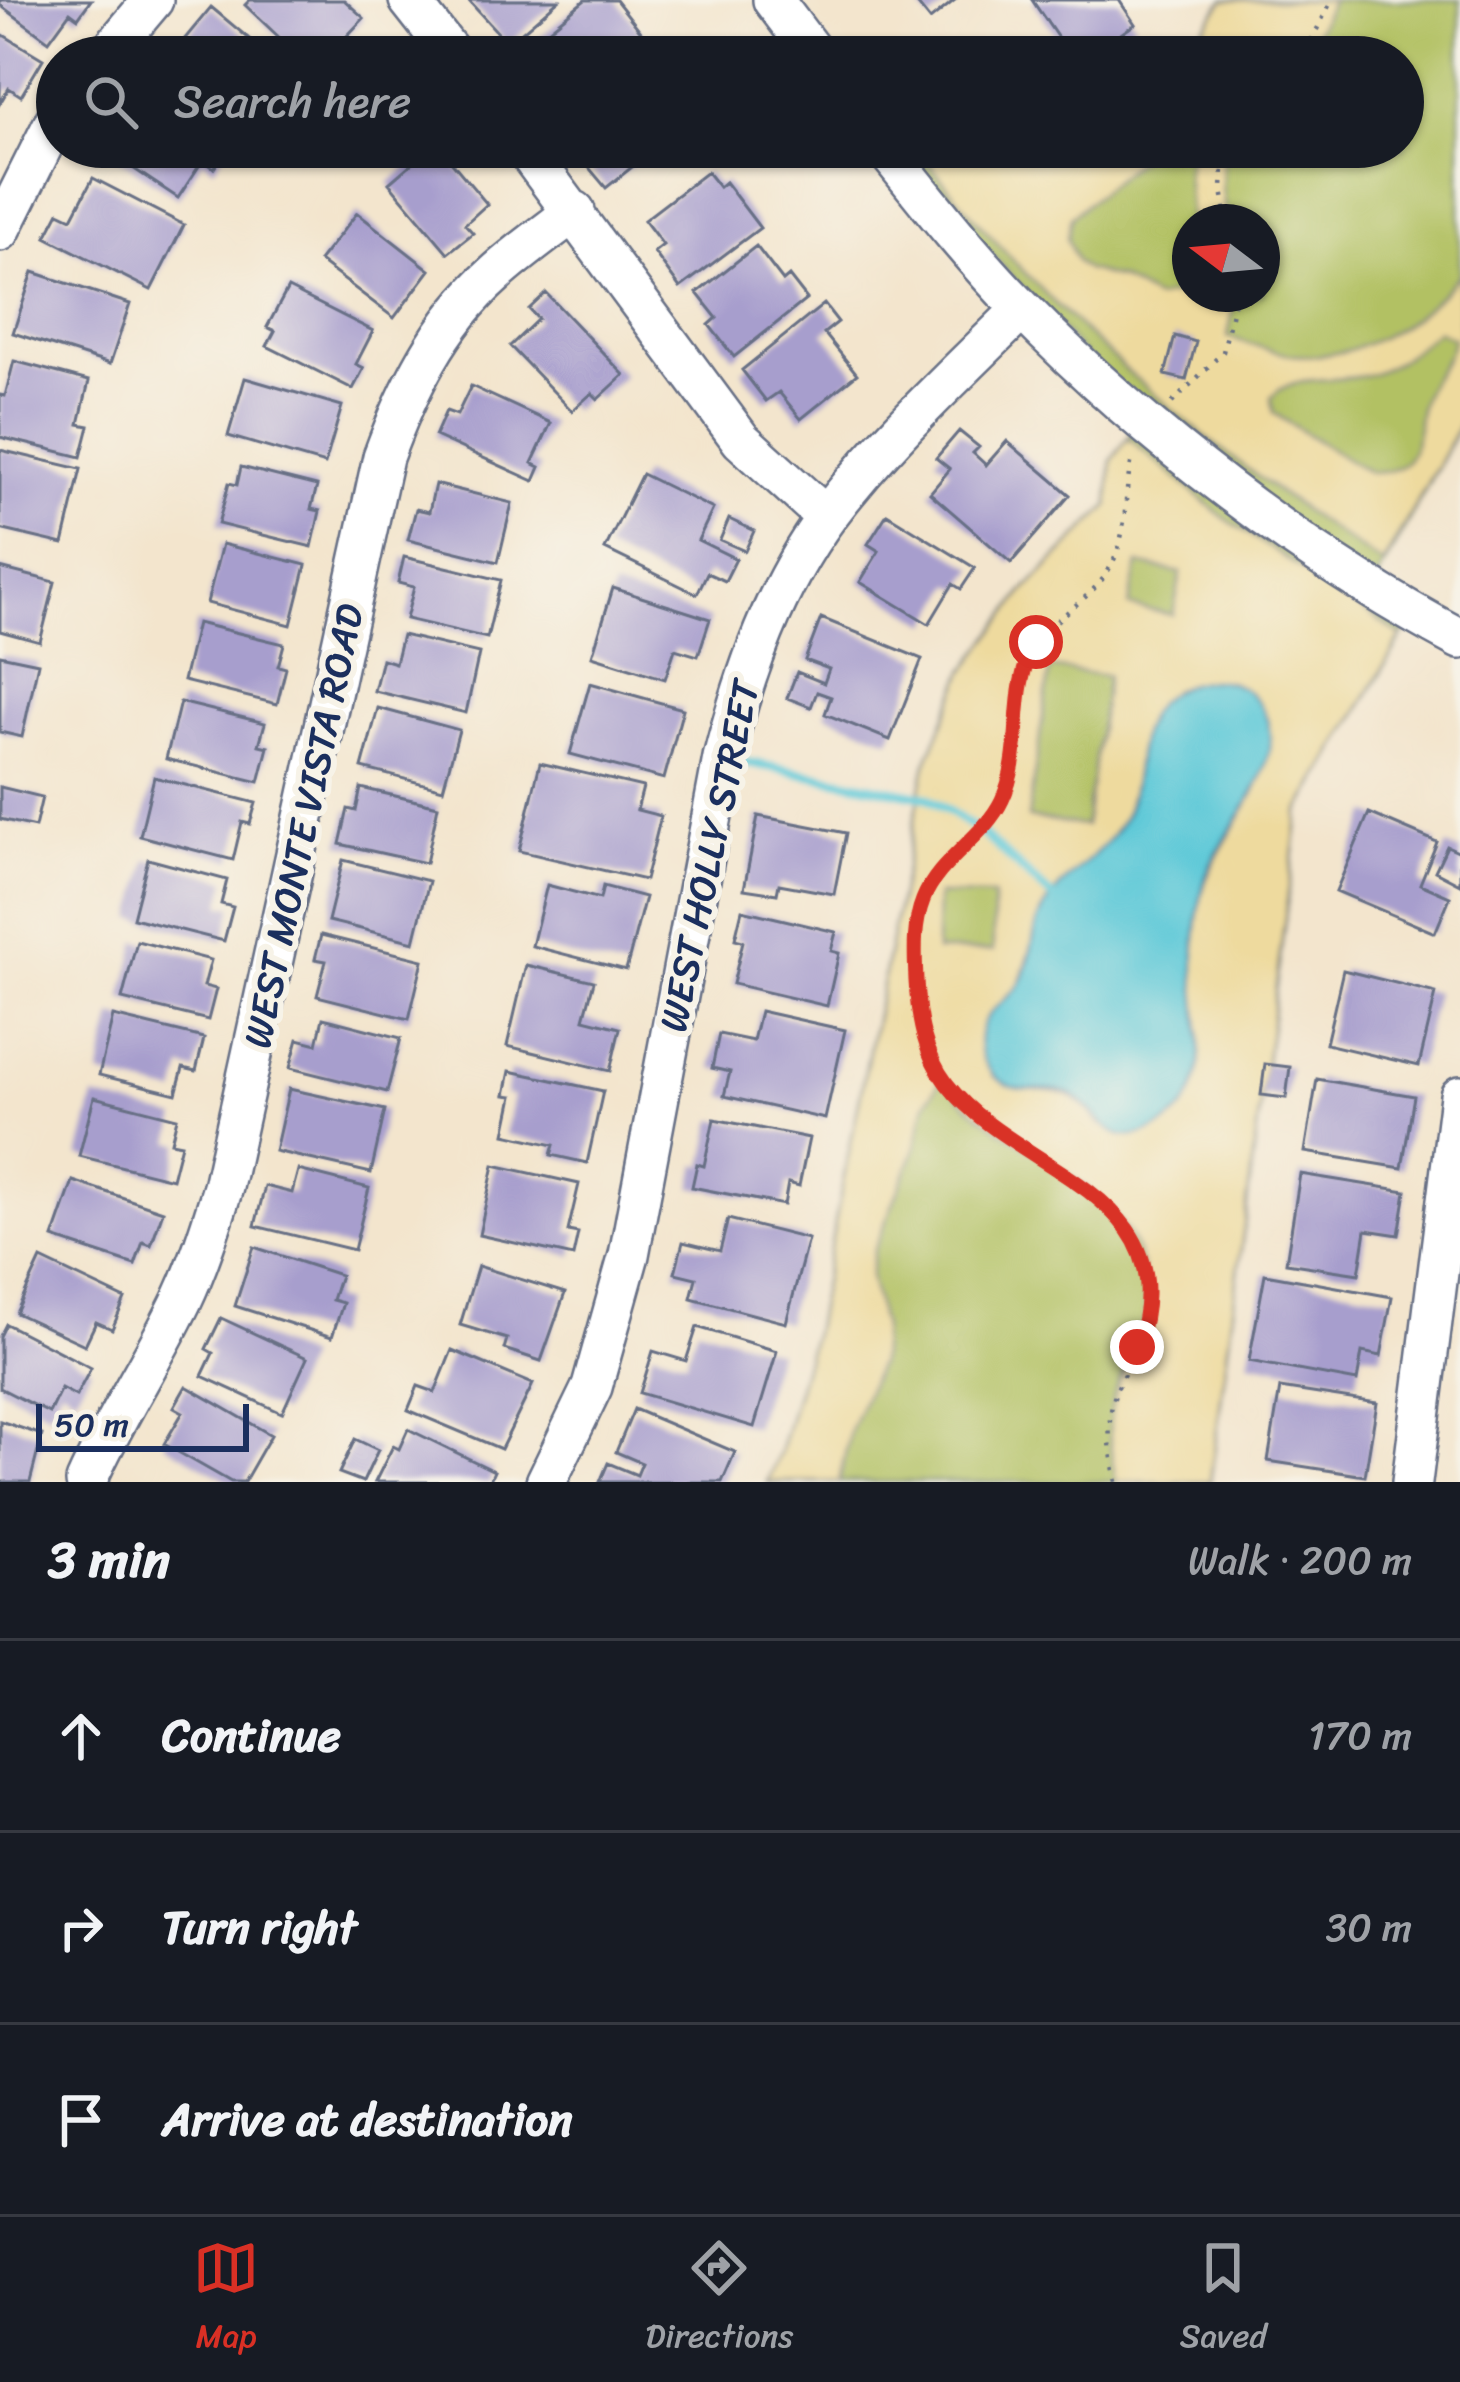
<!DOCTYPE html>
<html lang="en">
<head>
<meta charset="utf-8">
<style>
	body { margin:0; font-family:Sriracha,sans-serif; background:#242831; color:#f1f3f6 }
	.compass { position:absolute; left:1172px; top:204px; width:108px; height:108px; border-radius:50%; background:#171b24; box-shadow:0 3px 9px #0004; rotate:286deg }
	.scale { position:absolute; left:36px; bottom:30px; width:213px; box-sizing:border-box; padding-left:12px; border:6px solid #1b2f5e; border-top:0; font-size:33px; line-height:42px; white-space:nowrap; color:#1b2f5e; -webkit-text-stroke:9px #f7f3e8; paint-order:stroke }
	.stop { position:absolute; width:36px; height:36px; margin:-27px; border:9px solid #d93025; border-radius:50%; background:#fff }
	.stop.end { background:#d93025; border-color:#fff; box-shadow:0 3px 12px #0008 }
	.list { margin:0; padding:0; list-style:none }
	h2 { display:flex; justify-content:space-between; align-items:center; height:156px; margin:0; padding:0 48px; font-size:51px }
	h2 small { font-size:39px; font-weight:400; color:#9ea1a6 }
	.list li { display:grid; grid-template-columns:78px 1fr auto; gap:36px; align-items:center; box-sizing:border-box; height:192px; padding:0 48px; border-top:3px solid #363941 }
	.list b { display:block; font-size:45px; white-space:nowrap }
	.list em { font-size:39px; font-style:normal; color:#9ea1a6 }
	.icon { flex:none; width:66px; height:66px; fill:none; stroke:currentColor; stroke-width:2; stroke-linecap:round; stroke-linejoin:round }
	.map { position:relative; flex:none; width:1460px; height:1482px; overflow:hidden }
	.search { position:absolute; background:#171b24; box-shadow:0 3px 9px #0004; left:36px; right:36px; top:36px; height:132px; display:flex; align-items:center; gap:30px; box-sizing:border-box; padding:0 42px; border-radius:66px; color:#9ea1a6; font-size:45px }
	.sheet { height:732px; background:#171b24 }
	nav { display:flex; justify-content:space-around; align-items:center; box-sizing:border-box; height:168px; border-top:3px solid #363941; background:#171b24; font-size:33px; color:#9ea1a6 }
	nav a { display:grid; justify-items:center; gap:6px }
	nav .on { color:#d93025 }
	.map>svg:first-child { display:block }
</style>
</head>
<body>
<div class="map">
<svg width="1460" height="1482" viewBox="0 0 1460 1482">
	<rect width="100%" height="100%" fill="#f7f3e8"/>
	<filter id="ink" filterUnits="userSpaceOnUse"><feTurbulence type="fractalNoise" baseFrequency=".00833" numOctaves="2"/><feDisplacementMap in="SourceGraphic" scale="24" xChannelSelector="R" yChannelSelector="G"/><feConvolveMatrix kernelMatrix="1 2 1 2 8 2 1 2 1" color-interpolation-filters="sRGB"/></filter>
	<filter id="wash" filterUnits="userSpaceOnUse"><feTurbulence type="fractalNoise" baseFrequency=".004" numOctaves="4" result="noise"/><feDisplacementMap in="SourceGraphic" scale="48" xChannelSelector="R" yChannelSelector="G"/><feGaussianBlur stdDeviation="2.7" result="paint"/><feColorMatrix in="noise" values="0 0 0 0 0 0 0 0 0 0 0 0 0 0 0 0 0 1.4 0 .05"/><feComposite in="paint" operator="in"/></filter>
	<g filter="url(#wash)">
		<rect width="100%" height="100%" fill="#f3e5cd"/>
		<path fill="#b2c163" stroke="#667860" stroke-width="3" fill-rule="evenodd" d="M 1224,0 L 1460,0 L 1460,424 L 1372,588 L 1415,615 L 1299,812 L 1210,1482 L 767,1482 L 779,1454 L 812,1339 L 926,764 L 965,671 L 1024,592 L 1109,505 L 1112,460 L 1142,418 L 893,147 L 1403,147 L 1403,57 L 1183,57 ZM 1190,222 L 1262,222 L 1262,294 L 1190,294 Z"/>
		<path fill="#eeda9e" stroke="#84847e" stroke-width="3" fill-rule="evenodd" d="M 1224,0 L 1332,0 L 1310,43 L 1294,57 L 1183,57 Z
			M 916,147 L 1153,147 L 1071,217 L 1067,239 L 1077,262 L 1086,270 L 1120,279 L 1156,299 L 1176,293 L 1190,266 L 1190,294 L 1236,294 L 1228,337 C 1249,343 1271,352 1293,355 C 1358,362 1420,321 1460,274 L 1460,424 L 1383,564 C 1207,450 1045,313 916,147 ZM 1437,331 L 1453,338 C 1450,360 1430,376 1423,397 C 1416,416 1420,445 1406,461 C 1398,470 1382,474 1370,472 C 1362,469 1280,418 1273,412 L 1271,398 C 1292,372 1333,383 1363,376 C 1392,370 1415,350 1437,331 Z
			M 1191,147 L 1224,147 L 1222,188 L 1227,222 L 1190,223 L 1186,172 Z
			M 1128,438 L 1223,517 L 1402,636 L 1299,812 L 1210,1482 L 1116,1482 C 1111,1454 1106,1429 1113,1400 C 1122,1367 1145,1341 1146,1306 C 1150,1178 1007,1161 942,1078 L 926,1103 L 915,1150 L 874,1250 L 870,1277 L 882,1328 L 879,1362 L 850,1431 L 839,1482 L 767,1482 L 779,1454 L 812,1339 L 926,764 L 965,671 L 1024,592 L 1109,505 L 1112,460 ZM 1138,564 L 1181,573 L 1173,615 L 1129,606 ZM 1050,668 L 1107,676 L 1085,826 L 1028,818 ZM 1227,681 C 1249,690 1266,712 1268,737 C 1274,788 1211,845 1201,898 C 1197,922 1194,947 1194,971 C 1195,1019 1213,1072 1177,1114 C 1155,1139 1128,1129 1100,1124 C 1060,1069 1036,1106 992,1075 L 998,1006 L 1019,986 L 1045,907 L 1104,848 L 1127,812 L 1149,716 L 1173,689 ZM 937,895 L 993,896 L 993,951 L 936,951 Z"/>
		<path fill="#5ec9d8" stroke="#3c7c9b" stroke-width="3" d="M 1211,680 C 1233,681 1252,689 1263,710 C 1292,766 1222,828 1206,876 C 1198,901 1196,931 1195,957 C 1192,1011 1223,1092 1162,1126 C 1107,1157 1105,1112 1070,1094 C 1053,1085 1035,1092 1017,1088 C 986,1081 968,1043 988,1016 C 997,1004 1012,997 1020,984 C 1034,960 1030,931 1045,907 C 1066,872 1104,855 1123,819 C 1142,784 1130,737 1155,706 C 1170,688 1188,683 1211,680 Z"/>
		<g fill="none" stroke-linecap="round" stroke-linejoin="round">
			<path stroke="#5ec9d8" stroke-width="9" d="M 734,760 L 927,797 L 979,831 L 1052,897"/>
		</g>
		<g id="blocks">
			<path fill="#a79ecd" d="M 0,0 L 91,0 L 78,18 L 70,12 L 49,41 L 0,5 Z
				M 250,0 L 344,0 L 364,18 L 327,57 L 300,57 L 245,5 Z
				M 468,0 L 559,0 L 508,44 Z
				M 585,0 L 616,0 L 649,42 L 630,57 L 515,57 Z
				M 914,0 L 955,0 L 930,20 Z
				M 1032,0 L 1119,0 L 1135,24 L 1088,57 L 1071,57 Z
				M 211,7 L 271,57 L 186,57 L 193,49 L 183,41 Z
				M 0,33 L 43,59 L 21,96 L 9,88 L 0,103 Z
				M 101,147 L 228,147 L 214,168 L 203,160 L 178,198 Z
				M 407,147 L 439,147 L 487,204 L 465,224 L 473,233 L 448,253 L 389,183 L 417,159 Z
				M 592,147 L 657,147 L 606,188 L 580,157 Z
				M 707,172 L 719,187 L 725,182 L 760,228 L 680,288 L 654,252 L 663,245 L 644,220 Z
				M 93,178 L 184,225 L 151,290 L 46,237 L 59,212 L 72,218 Z
				M 357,213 L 430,270 L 394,318 L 319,261 Z
				M 756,246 L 783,281 L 789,276 L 807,299 L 734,357 L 709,325 L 717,318 L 697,293 Z
				M 33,272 L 130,304 L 110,364 L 13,333 Z
				M 288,288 L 373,331 L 356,364 L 364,368 L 353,389 L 267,346 L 275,331 L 267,327 Z
				M 546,293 L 624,375 L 598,399 L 592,393 L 572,411 L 510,346 L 538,319 L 529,309 Z
				M 824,304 L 838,322 L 824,333 L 857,374 L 801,419 L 779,392 L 766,401 L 742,370 Z
				M 1175,336 L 1196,342 L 1186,380 L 1165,375 Z
				M 14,361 L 89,381 L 79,424 L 89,426 L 81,457 L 0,437 L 0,395 L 5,396 Z
				M 245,378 L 342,406 L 325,464 L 228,436 Z
				M 471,386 L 551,423 L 532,463 L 540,467 L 534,481 L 435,436 L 446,411 L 457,415 Z
				M 959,431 L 979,447 L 973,453 L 986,465 L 1007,441 L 1070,495 L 1011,563 L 930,493 L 950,469 L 936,458 Z
				M 0,450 L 81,469 L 63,544 L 0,529 Z
				M 241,467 L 317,486 L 311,509 L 320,511 L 312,547 L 218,524 L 229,483 L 237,485 Z
				M 642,474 L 713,509 L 698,540 L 736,559 L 725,581 L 707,573 L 697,594 L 605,549 Z
				M 435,484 L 512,503 L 498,562 L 408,540 L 416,509 L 429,512 Z
				M 887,514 L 975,568 L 961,589 L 953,584 L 929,624 L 860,582 L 879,551 L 868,544 Z
				M 729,519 L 754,531 L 745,551 L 720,540 Z
				M 222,544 L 306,565 L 291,625 L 207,603 Z
				M 404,557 L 501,580 L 487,638 L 406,619 L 414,587 L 398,583 Z
				M 0,568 L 55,582 L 40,642 L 0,631 Z
				M 613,588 L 710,619 L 698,656 L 675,649 L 665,679 L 592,656 Z
				M 821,618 L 922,659 L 890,740 L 825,714 L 831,697 L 817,692 L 811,707 L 787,698 L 797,672 L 824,683 L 829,669 L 805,660 Z
				M 197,623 L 284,644 L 278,666 L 286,668 L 277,704 L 183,681 Z
				M 402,635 L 479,653 L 466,713 L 374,691 L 382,659 L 395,663 Z
				M 0,655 L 38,663 L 22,737 L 0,732 Z
				M 590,683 L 683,709 L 664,779 L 570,754 Z
				M 180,702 L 265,723 L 259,745 L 268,747 L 259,782 L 166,759 Z
				M 378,708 L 459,730 L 443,789 L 362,768 Z
				M 540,763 L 643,787 L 637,810 L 661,816 L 645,880 L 519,851 Z
				M 154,777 L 256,803 L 250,824 L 242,822 L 233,860 L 140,836 Z
				M 0,787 L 42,797 L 35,827 L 0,819 Z
				M 361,788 L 438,806 L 426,863 L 340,844 L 348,809 L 356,811 Z
				M 1369,813 L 1437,842 L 1420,884 L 1450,897 L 1435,933 L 1336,891 Z
				M 758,816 L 846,833 L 834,894 L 779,884 L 777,894 L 744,889 Z
				M 1447,846 L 1460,852 L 1460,884 L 1435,871 Z
				M 148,859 L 227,880 L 221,904 L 233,907 L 224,941 L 133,918 Z
				M 343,860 L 429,881 L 414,942 L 328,921 Z
				M 547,885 L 600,899 L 603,886 L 645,897 L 626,970 L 532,946 Z
				M 742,910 L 836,932 L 831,951 L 839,953 L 827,1006 L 733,984 L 743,941 L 735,939 Z
				M 321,935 L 423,960 L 409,1019 L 317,996 L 326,961 L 315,959 Z
				M 137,941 L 211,960 L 204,986 L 216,989 L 208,1020 L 122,999 Z
				M 526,965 L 594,981 L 584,1019 L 620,1028 L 610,1071 L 507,1046 Z
				M 1343,970 L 1436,993 L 1419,1066 L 1326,1044 Z
				M 760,1011 L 845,1030 L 825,1119 L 724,1096 L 730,1072 L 712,1068 L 719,1034 L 753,1041 Z
				M 113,1016 L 204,1038 L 196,1071 L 183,1068 L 176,1094 L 99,1075 Z
				M 323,1018 L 401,1038 L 387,1092 L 290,1068 L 298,1039 L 317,1044 Z
				M 1265,1064 L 1290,1067 L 1286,1098 L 1261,1095 Z
				M 510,1071 L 603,1091 L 587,1163 L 551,1155 L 554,1145 L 505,1134 L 513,1096 L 505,1095 Z
				M 1317,1079 L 1414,1096 L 1402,1168 L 1305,1152 Z
				M 289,1089 L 385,1110 L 371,1173 L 275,1151 Z
				M 94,1097 L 177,1118 L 171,1142 L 181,1144 L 172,1179 L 79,1156 Z
				M 714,1119 L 809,1138 L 799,1186 L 788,1183 L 784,1205 L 692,1187 L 697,1164 L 704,1166 Z
				M 494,1165 L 579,1184 L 568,1231 L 578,1233 L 573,1256 L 479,1235 Z
				M 298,1170 L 369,1188 L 354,1250 L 255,1226 L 265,1186 L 292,1193 Z
				M 1300,1174 L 1406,1191 L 1399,1235 L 1366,1230 L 1359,1274 L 1286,1263 Z
				M 73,1181 L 163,1211 L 151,1245 L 143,1242 L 135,1265 L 53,1238 Z
				M 728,1219 L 808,1239 L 786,1323 L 691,1298 L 696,1278 L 675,1273 L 683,1242 L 720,1251 Z
				M 254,1247 L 340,1275 L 332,1300 L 343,1303 L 332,1337 L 235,1306 Z
				M 41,1259 L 125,1299 L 112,1329 L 96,1322 L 85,1345 L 16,1313 Z
				M 478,1266 L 565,1293 L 541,1361 L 504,1349 L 507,1339 L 460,1325 Z
				M 1265,1274 L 1392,1297 L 1381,1356 L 1362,1352 L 1357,1381 L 1249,1361 Z
				M 221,1318 L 307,1358 L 282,1413 L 202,1376 L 213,1353 L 206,1349 Z
				M 6,1324 L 91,1368 L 76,1396 L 61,1388 L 49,1413 L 0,1388 L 0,1336 Z
				M 697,1327 L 777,1351 L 754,1427 L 640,1393 L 653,1351 L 686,1361 Z
				M 452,1350 L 533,1384 L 501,1449 L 408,1410 L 418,1386 L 435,1392 Z
				M 186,1386 L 271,1435 L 244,1482 L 231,1482 L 164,1444 L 183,1412 L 174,1407 Z
				M 1280,1388 L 1377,1403 L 1365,1476 L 1268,1461 Z
				M 634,1409 L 735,1452 L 722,1482 L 600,1482 L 608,1463 L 637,1475 L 642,1463 L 616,1452 Z
				M 0,1421 L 42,1435 L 30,1482 L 0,1482 Z
				M 408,1429 L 494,1471 L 489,1482 L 375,1482 L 393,1446 L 399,1449 Z
				M 355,1439 L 378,1450 L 363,1482 L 339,1473 Z"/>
		</g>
	</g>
	<g filter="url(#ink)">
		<use href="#blocks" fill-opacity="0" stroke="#676f85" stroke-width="3"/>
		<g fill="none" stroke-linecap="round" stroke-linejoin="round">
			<g stroke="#676f85" stroke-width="44">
				<path id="minor" d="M 409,0 L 454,57
					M 773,0 L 816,57
					M 105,57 L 153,0
					M 524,147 L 741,440 L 826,517
					M 884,147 C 928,202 972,258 1021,308 C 1146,435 1303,556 1460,639
					M 0,231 L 57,117
					M 86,1482 C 114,1419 152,1362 182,1300 C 199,1264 211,1226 223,1187 L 383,457 C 407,391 440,323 494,275 C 519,252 548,232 575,211
					M 546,1482 L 592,1387 L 629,1255 L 723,758 C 745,672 774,588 828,515 C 884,440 956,375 1022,309
					M 1412,1482 L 1460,1096"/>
			</g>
			<path stroke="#676f85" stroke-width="4.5" stroke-dasharray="3 9" stroke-linecap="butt" d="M 1294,57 L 1310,43 L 1332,0
				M 1224,147 L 1222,189 L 1227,222
				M 1172,403 L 1223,352 L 1236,294
				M 1116,1482 C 1111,1454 1106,1429 1113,1401 C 1119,1380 1131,1363 1138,1343 C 1151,1312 1150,1266 1133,1237 C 1114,1206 1083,1183 1053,1164 C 953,1099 902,1064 916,933 C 923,868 979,851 1003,798 C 1023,753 1007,700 1028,656 C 1046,619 1087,605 1108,571 C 1130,536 1122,494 1133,456"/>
			<use href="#minor" stroke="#fff" stroke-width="39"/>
		</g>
	</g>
	<g fill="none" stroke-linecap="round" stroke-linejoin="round" filter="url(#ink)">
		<path stroke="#d93025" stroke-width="15" d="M 1036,642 C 1007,691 1026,750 1002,800 C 984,838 938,860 923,900 C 913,925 915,954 916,981 C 918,1018 924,1054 947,1084 C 1017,1175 1191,1191 1137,1347"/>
	</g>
	<g text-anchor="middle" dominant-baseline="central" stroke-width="12" stroke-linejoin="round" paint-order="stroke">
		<g font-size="39" fill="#1b2f5e" stroke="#f7f3e8">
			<text transform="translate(303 826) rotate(-78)">WEST MONTE VISTA ROAD</text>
			<text transform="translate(709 856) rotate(-78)">WEST HOLLY STREET</text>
		</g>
	</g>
</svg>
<svg class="compass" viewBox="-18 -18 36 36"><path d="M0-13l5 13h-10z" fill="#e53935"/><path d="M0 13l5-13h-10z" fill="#9ea1a6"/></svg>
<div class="scale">50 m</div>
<div class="stop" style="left:1036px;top:642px"></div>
<div class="stop end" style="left:1137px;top:1347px"></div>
<div class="search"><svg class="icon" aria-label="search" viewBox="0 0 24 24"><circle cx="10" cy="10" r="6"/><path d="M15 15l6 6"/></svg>Search here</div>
</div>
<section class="sheet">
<h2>3 min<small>Walk · 200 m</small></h2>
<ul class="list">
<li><svg class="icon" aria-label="ahead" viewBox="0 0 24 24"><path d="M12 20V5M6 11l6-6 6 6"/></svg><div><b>Continue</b></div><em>170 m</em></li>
<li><svg class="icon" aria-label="right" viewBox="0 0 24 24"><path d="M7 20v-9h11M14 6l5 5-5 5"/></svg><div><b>Turn right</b></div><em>30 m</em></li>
<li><svg class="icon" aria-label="arrive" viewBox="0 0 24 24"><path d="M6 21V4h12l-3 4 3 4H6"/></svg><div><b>Arrive at destination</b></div></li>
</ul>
</section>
<nav>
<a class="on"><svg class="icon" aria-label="map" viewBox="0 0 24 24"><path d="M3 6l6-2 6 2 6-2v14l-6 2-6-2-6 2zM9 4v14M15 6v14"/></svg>Map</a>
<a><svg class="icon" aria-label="directions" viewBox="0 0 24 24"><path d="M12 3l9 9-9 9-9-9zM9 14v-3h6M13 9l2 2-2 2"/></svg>Directions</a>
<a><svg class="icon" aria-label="saved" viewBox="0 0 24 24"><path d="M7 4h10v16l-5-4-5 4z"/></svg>Saved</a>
</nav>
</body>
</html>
